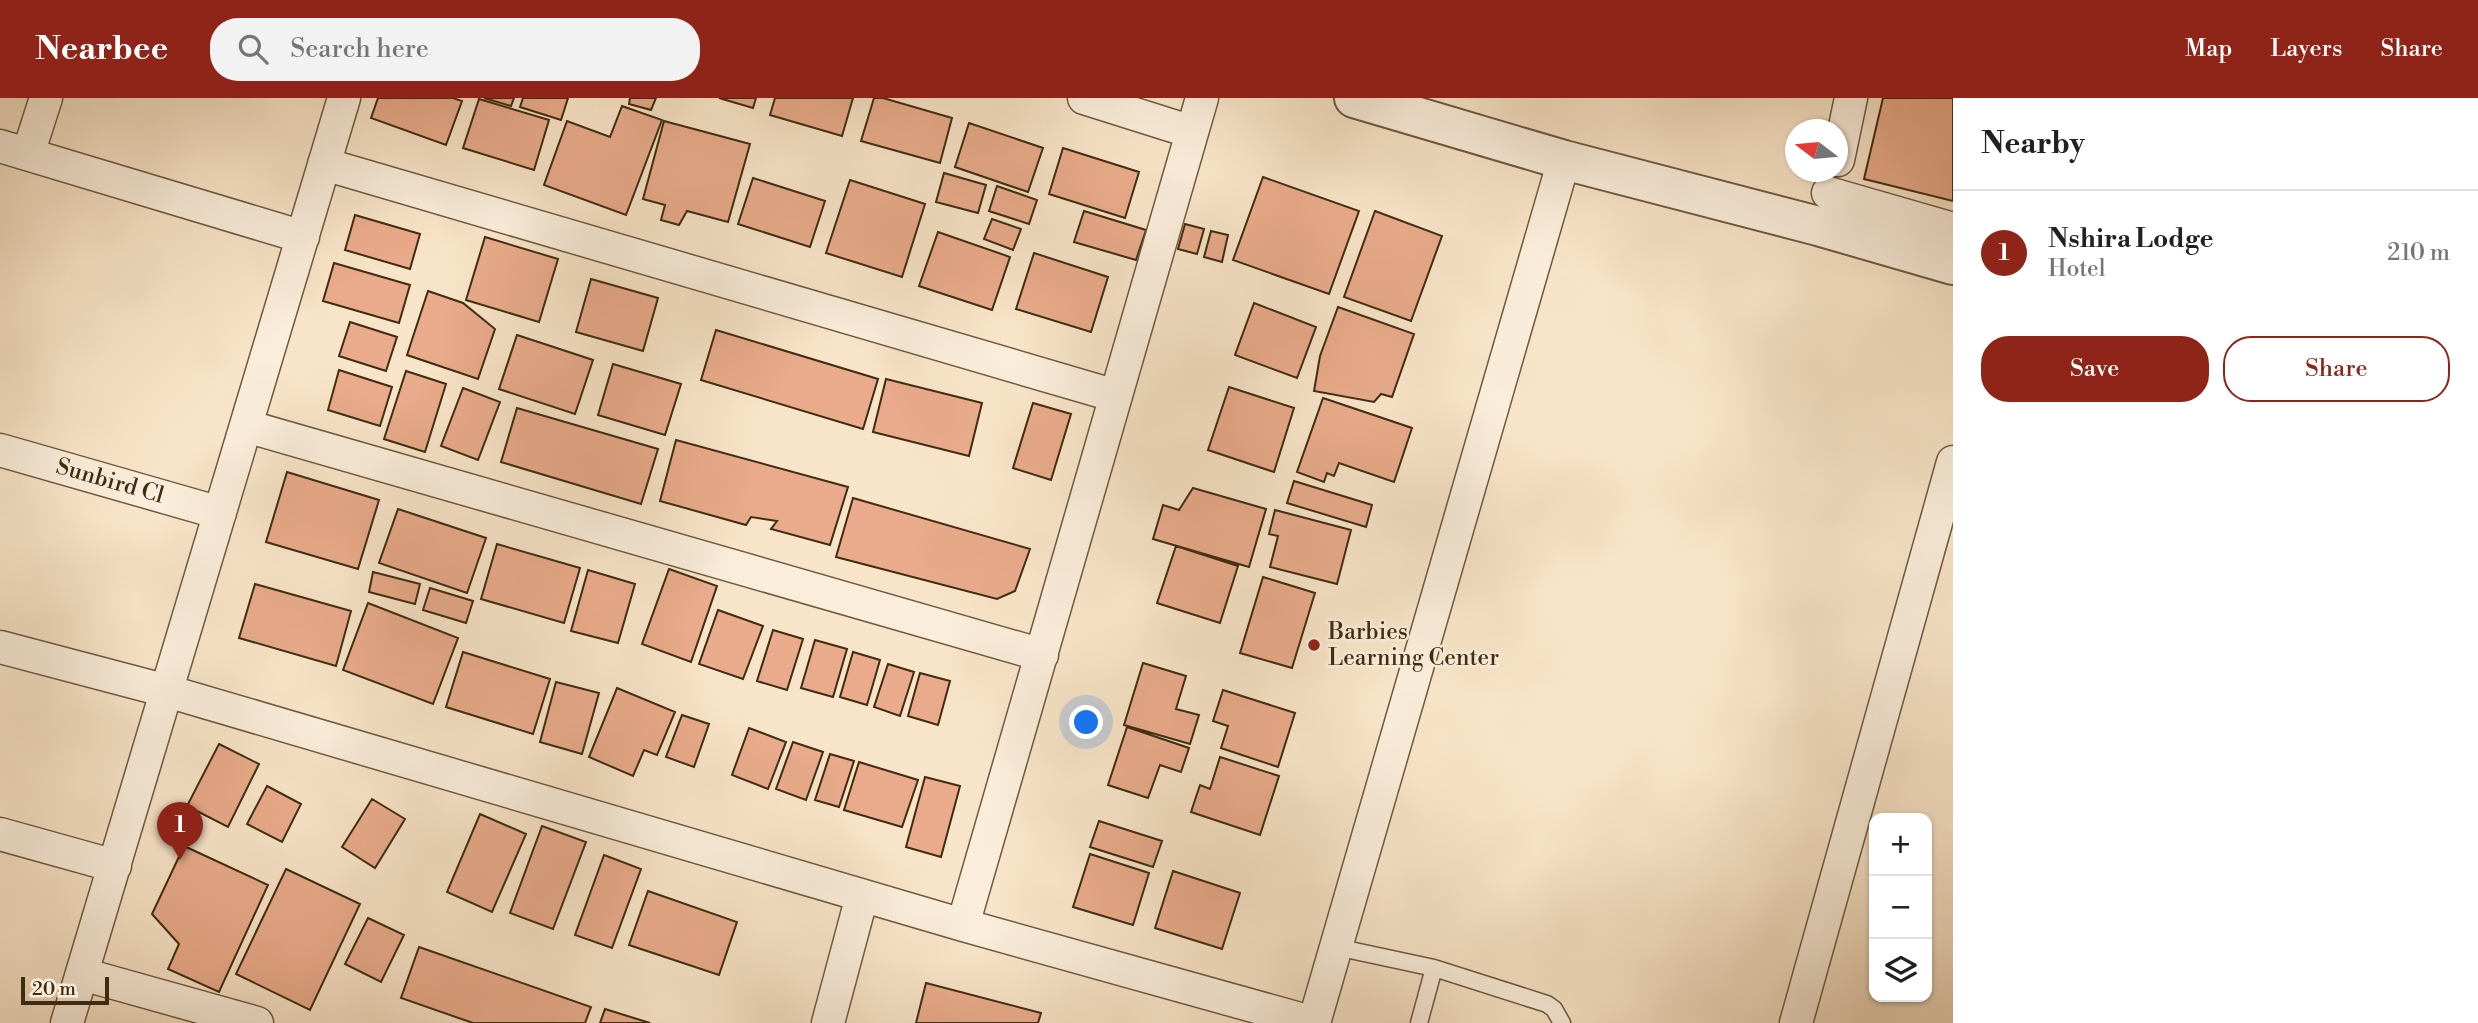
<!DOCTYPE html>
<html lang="en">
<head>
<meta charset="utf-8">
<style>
	body { margin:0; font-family:"Libre Bodoni",serif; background:#f2f2f2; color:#202124 }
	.controls { position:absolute; right:21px; bottom:21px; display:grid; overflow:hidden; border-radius:14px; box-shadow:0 2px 5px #0004 }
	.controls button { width:63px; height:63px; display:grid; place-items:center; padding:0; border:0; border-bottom:2px solid #e0e0e0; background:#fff; color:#202124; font:35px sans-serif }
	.compass { position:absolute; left:1785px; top:21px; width:63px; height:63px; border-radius:50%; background:#fff; box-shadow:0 2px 5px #0004; rotate:286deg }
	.scale { position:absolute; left:21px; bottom:18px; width:88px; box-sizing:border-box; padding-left:7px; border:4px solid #3f2c11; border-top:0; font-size:19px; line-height:24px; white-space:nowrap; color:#3f2c11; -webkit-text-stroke:5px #faeddb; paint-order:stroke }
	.you { position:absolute; left:1087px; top:625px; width:24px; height:24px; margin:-18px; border:5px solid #fff; border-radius:50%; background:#1a73e8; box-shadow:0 0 0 10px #1a73e833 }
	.badge { display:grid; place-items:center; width:46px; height:46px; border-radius:50%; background:#8f2418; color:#fff; font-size:23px; font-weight:700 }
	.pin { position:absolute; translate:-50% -58px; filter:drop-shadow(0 2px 4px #0008) }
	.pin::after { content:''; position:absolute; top:37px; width:24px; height:21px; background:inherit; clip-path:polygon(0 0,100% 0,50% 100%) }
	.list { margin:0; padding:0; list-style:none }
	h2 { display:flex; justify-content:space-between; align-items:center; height:91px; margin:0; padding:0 28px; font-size:30px }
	h2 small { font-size:23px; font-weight:400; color:#757577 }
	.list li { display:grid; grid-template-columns:46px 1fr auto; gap:21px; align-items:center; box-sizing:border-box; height:126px; padding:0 28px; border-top:2px solid #e0e0e0 }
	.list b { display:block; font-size:26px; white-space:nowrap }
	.list p { margin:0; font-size:23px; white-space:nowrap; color:#757577 }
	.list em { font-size:23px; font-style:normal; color:#757577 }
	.actions { display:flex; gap:14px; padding:21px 28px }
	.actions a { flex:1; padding:16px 0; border:2px solid #8f2418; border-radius:28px; text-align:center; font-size:24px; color:#8f2418 }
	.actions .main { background:#8f2418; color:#fff }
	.icon { flex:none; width:38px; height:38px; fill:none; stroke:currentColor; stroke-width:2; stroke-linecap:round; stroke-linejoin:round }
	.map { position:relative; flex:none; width:1953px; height:925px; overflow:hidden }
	header { display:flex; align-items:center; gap:42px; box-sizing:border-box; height:98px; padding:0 35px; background:#8f2418; color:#fff }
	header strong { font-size:33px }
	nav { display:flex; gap:38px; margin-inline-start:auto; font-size:24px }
	.search { width:490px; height:63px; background:#f2f2f2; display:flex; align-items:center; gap:18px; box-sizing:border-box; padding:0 24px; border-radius:28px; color:#757577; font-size:26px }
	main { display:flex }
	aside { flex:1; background:#fff }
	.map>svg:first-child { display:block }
</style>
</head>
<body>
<header>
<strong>Nearbee</strong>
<div class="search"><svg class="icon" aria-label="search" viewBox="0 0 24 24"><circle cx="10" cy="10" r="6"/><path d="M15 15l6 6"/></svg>Search here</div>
<nav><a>Map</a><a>Layers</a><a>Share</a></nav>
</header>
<main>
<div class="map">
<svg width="1953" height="925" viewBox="0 0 1953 925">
	<rect width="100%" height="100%" fill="#f8e4c8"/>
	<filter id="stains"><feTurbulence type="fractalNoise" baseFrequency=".00286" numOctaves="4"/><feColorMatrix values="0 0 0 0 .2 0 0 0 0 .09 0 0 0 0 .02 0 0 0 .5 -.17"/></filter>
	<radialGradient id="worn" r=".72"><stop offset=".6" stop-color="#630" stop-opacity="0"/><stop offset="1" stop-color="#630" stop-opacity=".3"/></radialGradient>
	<path fill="#e9ab8b" stroke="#3f2c11" stroke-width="2" d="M 378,0 L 453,0 L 462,3 L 446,47 L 371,20 Z
		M 484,0 L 514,0 L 511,8 Z
		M 523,0 L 568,0 L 561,22 L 520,9 Z
		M 630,0 L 656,0 L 651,12 L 629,6 Z
		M 719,0 L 756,0 L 753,10 Z
		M 775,0 L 853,0 L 842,38 L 770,17 Z
		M 874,0 L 883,0 L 952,20 L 940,65 L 861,43 Z
		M 1883,0 L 1953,0 L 1953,103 L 1864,81 Z
		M 479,1 L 549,22 L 534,72 L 463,50 Z
		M 622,8 L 662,22 L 626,117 L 544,87 L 567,23 L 610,39 Z
		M 664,23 L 750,46 L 728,124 L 687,113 L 679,127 L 661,122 L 665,107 L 643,101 Z
		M 969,25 L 1043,50 L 1028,94 L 955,69 Z
		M 1063,50 L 1139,74 L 1125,120 L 1049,96 Z
		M 944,75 L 986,87 L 978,115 L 936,104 Z
		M 1263,79 L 1359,113 L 1329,196 L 1233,162 Z
		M 753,80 L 825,103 L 810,149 L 738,126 Z
		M 850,82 L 925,106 L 902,179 L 826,155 Z
		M 997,88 L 1037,102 L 1029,126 L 989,113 Z
		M 1084,113 L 1146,132 L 1136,162 L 1074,144 Z
		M 1375,113 L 1442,138 L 1411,223 L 1344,199 Z
		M 355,117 L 420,136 L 410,171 L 345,152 Z
		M 992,121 L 1021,131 L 1013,152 L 984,141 Z
		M 1185,126 L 1204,131 L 1197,156 L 1178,151 Z
		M 1211,133 L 1228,137 L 1222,164 L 1204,159 Z
		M 938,134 L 1010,159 L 992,212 L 919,188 Z
		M 485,139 L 558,161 L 539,224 L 466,202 Z
		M 1034,155 L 1108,179 L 1091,234 L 1016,211 Z
		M 334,165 L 410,187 L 399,225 L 323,203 Z
		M 591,181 L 658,200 L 643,253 L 576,234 Z
		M 428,193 L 463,205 L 495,231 L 478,281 L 407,257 Z
		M 1254,205 L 1316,229 L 1297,280 L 1235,257 Z
		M 1338,209 L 1414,236 L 1392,299 L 1381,296 L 1374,304 L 1314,293 L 1320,258 Z
		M 350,224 L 397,239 L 386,273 L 339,258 Z
		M 716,232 L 878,281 L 863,331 L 701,282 Z
		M 517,237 L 593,262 L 575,316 L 499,291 Z
		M 613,266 L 681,286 L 665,337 L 598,317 Z
		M 339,272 L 392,289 L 380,328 L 328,312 Z
		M 406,273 L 446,286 L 425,354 L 384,341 Z
		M 886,281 L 982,305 L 969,358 L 873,334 Z
		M 1229,289 L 1294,310 L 1274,374 L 1208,352 Z
		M 463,290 L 500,304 L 478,362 L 441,348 Z
		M 1323,300 L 1412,330 L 1394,384 L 1339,365 L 1334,378 L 1327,375 L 1324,384 L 1297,374 Z
		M 1033,305 L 1071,316 L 1051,382 L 1013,370 Z
		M 517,310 L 658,351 L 641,406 L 501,364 Z
		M 676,342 L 848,389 L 830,447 L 771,431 L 777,423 L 751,419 L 746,427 L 660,403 Z
		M 287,374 L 379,402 L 358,471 L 266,444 Z
		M 1294,383 L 1372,407 L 1366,429 L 1287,405 Z
		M 1193,390 L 1266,411 L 1249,469 L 1153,441 L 1163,407 L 1179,412 Z
		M 853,400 L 1030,451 L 1015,493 L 997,501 L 836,459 Z
		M 398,411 L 486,440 L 467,495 L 379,465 Z
		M 1275,412 L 1351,432 L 1337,486 L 1270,469 L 1278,438 L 1269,436 Z
		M 497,446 L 580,470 L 564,525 L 481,501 Z
		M 1176,448 L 1238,468 L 1220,525 L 1157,505 Z
		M 669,471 L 717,488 L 691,564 L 642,546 Z
		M 588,472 L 635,486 L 618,545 L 571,533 Z
		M 373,474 L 420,486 L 415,506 L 369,494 Z
		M 1263,479 L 1315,495 L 1292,570 L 1240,555 Z
		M 255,486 L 351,513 L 336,568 L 239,540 Z
		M 430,490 L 473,503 L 466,525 L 423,512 Z
		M 368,505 L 458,540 L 433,606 L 343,572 Z
		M 718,512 L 763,528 L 743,581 L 699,566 Z
		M 773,532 L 803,541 L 787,592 L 757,583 Z
		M 815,542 L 847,551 L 833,599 L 801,590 Z
		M 463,554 L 550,581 L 533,636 L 446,609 Z
		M 853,554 L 880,562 L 867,607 L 840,599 Z
		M 1143,565 L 1186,578 L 1176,611 L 1199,617 L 1190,646 L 1124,627 Z
		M 888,566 L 914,574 L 900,618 L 874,609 Z
		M 920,575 L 950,583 L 938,627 L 908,618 Z
		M 556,584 L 599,595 L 582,656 L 540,644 Z
		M 617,590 L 675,614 L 657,657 L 644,652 L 633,678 L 589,659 Z
		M 1223,592 L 1295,615 L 1278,669 L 1221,650 L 1228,628 L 1213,623 Z
		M 682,617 L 709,626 L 694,669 L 666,659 Z
		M 1127,629 L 1189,650 L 1181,674 L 1160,667 L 1148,700 L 1108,687 Z
		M 749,630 L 786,644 L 768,691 L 732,677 Z
		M 793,644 L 823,654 L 806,702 L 776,691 Z
		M 219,646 L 259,666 L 228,729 L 187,708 Z
		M 830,656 L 854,663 L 839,709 L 815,702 Z
		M 1220,659 L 1279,678 L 1260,737 L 1191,714 L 1200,687 L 1210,691 Z
		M 859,664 L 918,682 L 902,729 L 844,712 Z
		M 925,679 L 960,688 L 941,759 L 906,749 Z
		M 267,688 L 301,706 L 282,744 L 247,726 Z
		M 372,701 L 405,721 L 375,770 L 342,749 Z
		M 480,716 L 526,736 L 492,814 L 447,794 Z
		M 1099,723 L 1162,743 L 1153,769 L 1090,749 Z
		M 542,728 L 586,744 L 553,831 L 510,815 Z
		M 184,748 L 268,787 L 219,894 L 168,871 L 179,846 L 152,816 Z
		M 1090,756 L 1149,775 L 1133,827 L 1073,809 Z
		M 604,757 L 641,771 L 612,850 L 575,837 Z
		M 286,771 L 360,806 L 310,912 L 236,876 Z
		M 1173,773 L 1240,795 L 1222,851 L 1155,830 Z
		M 648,793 L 737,824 L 719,877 L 629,847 Z
		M 368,820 L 404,837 L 381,884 L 345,866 Z
		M 419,849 L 591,909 L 585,925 L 473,925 L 401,900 Z
		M 926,885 L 1041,915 L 1038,925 L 916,925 Z
		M 605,911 L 650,925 L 600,925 Z"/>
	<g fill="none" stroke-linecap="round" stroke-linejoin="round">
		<g stroke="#6d5a3f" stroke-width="19">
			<path id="service" d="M 1336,849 L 1434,870 L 1547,906 L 1554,911 L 1562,925
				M 1419,925 L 1434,870"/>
		</g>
		<g stroke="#6d5a3f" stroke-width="35">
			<path id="minor" d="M 1084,0 L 1192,34
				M 0,48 L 303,139
				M 28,56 L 46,0
				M 1838,62 L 1851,0
				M 324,66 L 1116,298
				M 1828,95 L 1953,131
				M 246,328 L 1042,557
				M 0,352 L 220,415
				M 0,549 L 167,593 L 963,827 L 1314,925
				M 0,736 L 115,768
				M 963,827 L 1202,0
				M 82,876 L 257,925
				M 67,925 L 344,0
				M 828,925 L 862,798
				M 1314,925 L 1564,62
				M 1796,925 L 1953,364"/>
		</g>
		<g stroke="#6d5a3f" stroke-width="42">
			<path id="tertiary" d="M 1354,0 L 1564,62 L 1818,128 L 1953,167"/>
		</g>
		<use href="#service" stroke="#faeddb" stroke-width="16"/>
		<use href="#minor" stroke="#faeddb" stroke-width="32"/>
		<use href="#tertiary" stroke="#faeddb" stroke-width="38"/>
	</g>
	<circle fill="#8f2418" stroke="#faeddb" stroke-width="2.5" cx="1314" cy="547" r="7"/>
	<g text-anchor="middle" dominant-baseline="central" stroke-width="5" stroke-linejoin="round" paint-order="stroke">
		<g font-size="23" fill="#3f2c11" stroke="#faeddb">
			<text transform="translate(110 383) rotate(16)">Sunbird Cl</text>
		</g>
		<g font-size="23" fill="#3f2c11" stroke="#faeddb" text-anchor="start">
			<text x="1328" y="534">Barbies<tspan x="1328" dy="26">Learning Center</tspan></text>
		</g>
	</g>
	<rect width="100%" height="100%" filter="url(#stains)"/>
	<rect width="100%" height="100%" fill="url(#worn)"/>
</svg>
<div class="controls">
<button>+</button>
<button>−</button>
<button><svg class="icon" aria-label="layers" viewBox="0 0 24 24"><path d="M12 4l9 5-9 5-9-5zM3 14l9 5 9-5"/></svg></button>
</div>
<svg class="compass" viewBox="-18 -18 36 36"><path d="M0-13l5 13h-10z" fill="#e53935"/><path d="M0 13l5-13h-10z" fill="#757577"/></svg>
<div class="scale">20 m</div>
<div class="you"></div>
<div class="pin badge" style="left:180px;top:762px">1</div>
</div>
<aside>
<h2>Nearby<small></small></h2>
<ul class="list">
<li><span class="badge">1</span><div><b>Nshira Lodge</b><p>Hotel</p></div><em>210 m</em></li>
</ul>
<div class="actions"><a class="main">Save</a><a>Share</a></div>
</aside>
</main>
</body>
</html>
